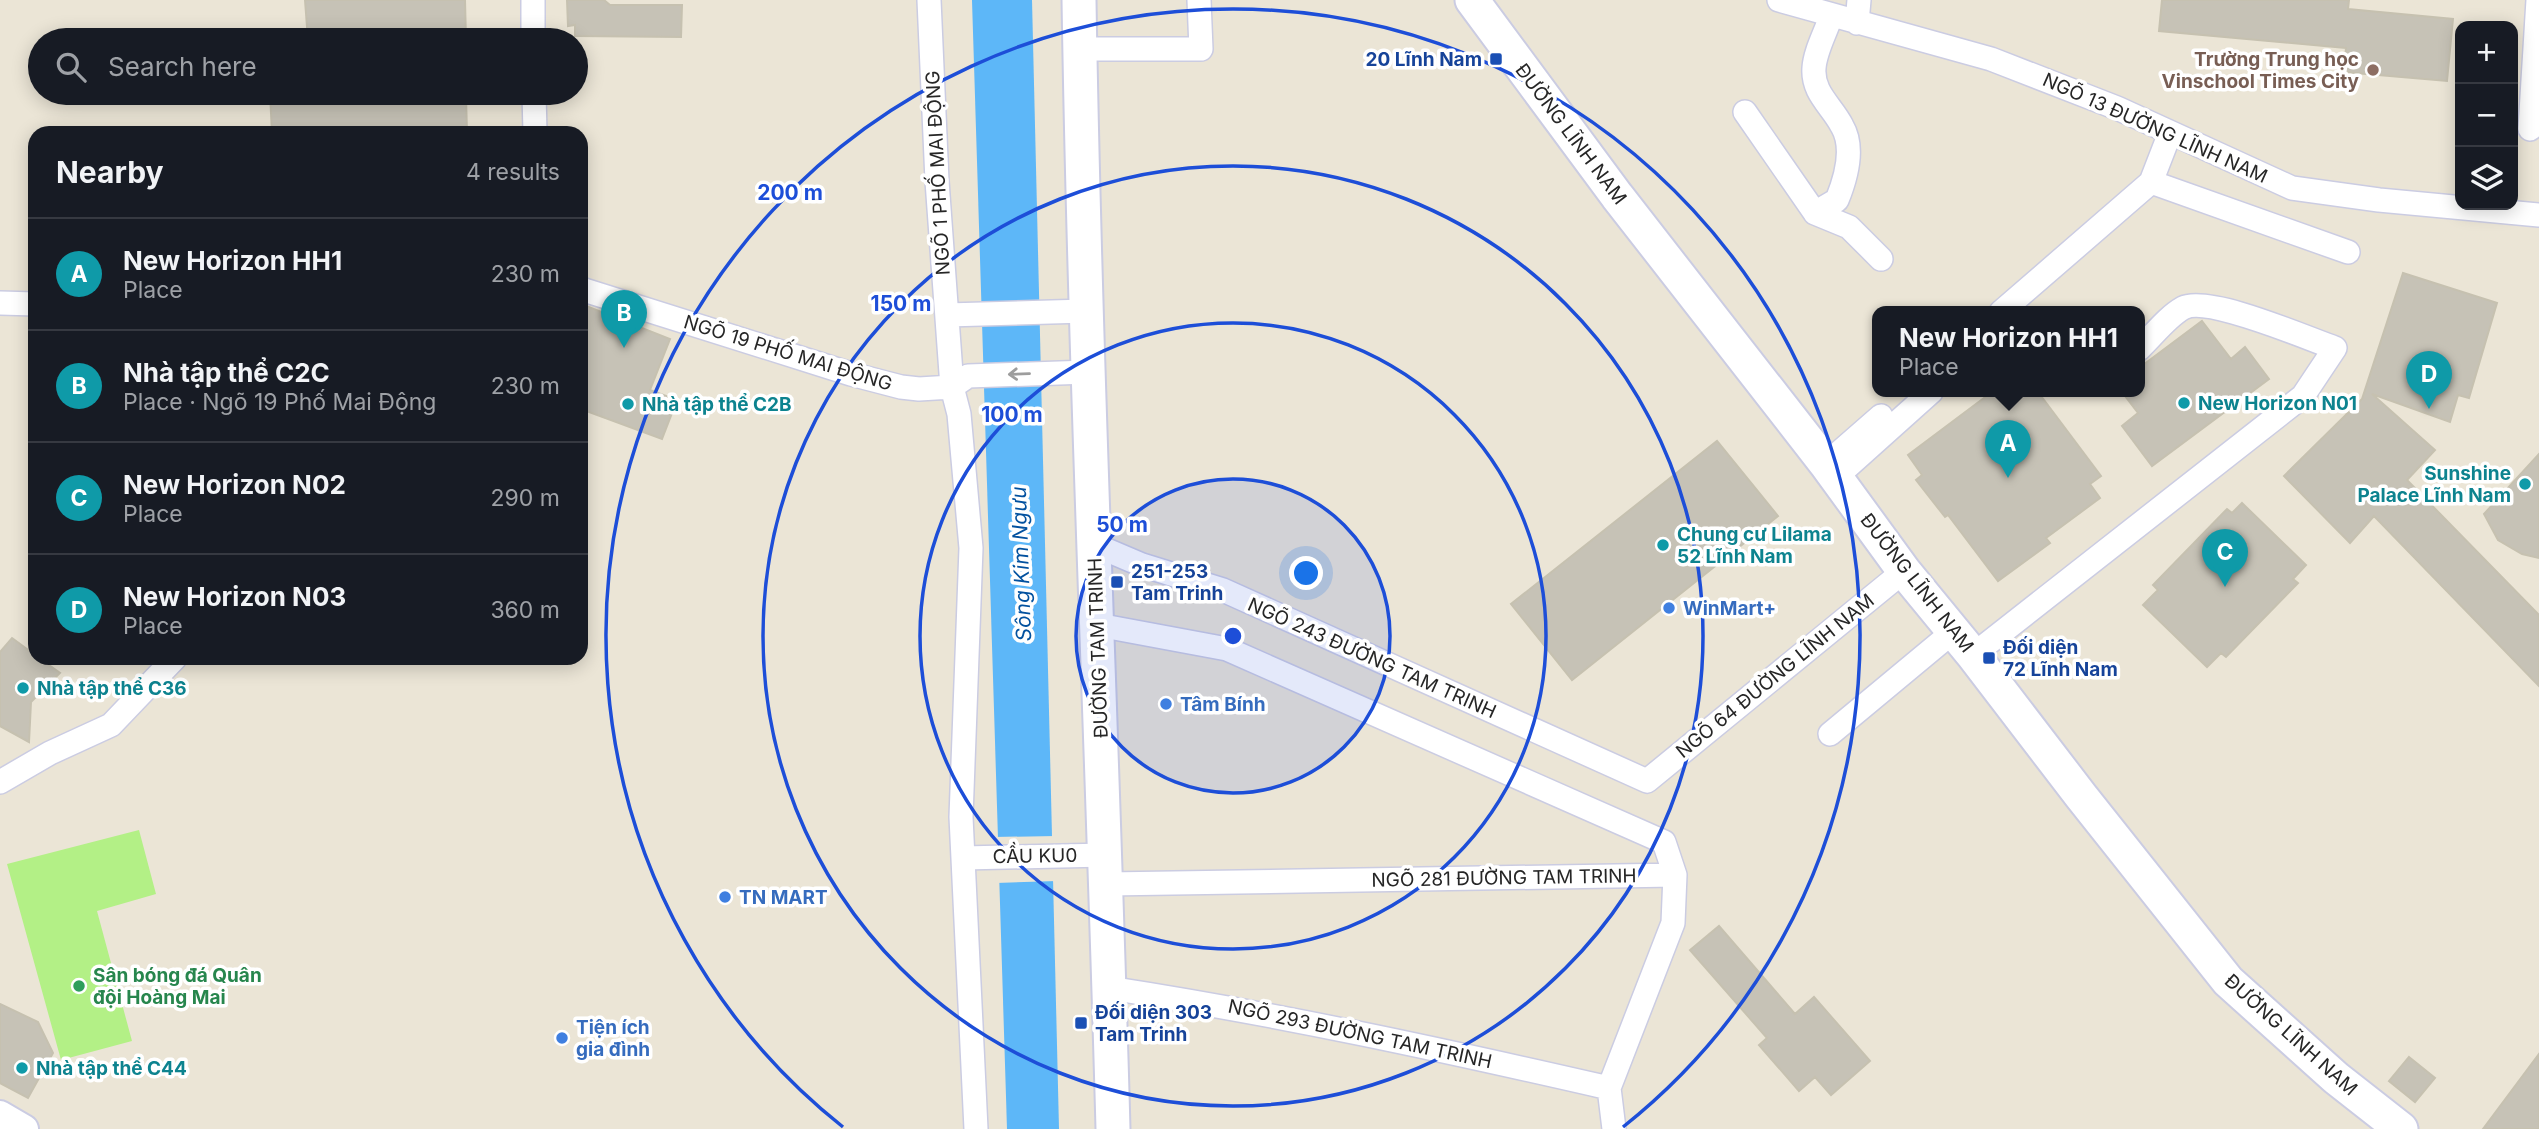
<!DOCTYPE html>
<html lang="en">
<head>
<meta charset="utf-8">
<style>
	body { margin:0; font-family:Inter,sans-serif; background:#20242c; color:#f1f3f6 }
	.controls { position:absolute; right:21px; top:21px; display:grid; overflow:hidden; border-radius:14px; box-shadow:0 4px 18px #0003 }
	.controls button { width:63px; height:63px; display:grid; place-items:center; padding:0; border:0; border-bottom:2px solid #363941; background:#171b24; color:#f1f3f6; font:35px sans-serif }
	.you { position:absolute; left:1307px; top:574px; width:24px; height:24px; margin:-18px; border:5px solid #fff; border-radius:50%; background:#1a73e8; box-shadow:0 0 0 10px #1a73e833 }
	.badge { display:grid; place-items:center; width:46px; height:46px; border-radius:50%; background:#0f766e; color:#fff; font-size:23px; font-weight:700 }
	.pin { position:absolute; translate:-50% -58px; filter:drop-shadow(0 2px 4px #0008) }
	.pin::after { content:''; position:absolute; top:37px; width:24px; height:21px; background:inherit; clip-path:polygon(0 0,100% 0,50% 100%) }
	.popup { position:absolute; left:1872px; top:306px; width:273px; height:91px; box-sizing:border-box; display:grid; place-content:center; border-radius:14px; background:#171b24; filter:drop-shadow(0 2px 5px #0005); font-size:23px; white-space:nowrap; color:#9ea1a6 }
	.popup b { font-size:26px; color:#f1f3f6 }
	.popup::after { content:''; position:absolute; left:50%; top:100%; margin-left:-14px; border:14px solid transparent; border-top-color:#171b24 }
	.list { margin:0; padding:0; list-style:none }
	h2 { display:flex; justify-content:space-between; align-items:center; height:91px; margin:0; padding:0 28px; font-size:30px }
	h2 small { font-size:23px; font-weight:400; color:#9ea1a6 }
	.list li { display:grid; grid-template-columns:46px 1fr auto; gap:21px; align-items:center; box-sizing:border-box; height:112px; padding:0 28px; border-top:2px solid #363941 }
	.list b { display:block; font-size:26px; white-space:nowrap }
	.list p { margin:0; font-size:23px; white-space:nowrap; color:#9ea1a6 }
	.list em { font-size:23px; font-style:normal; color:#9ea1a6 }
	.icon { flex:none; width:38px; height:38px; fill:none; stroke:currentColor; stroke-width:2; stroke-linecap:round; stroke-linejoin:round }
	.map { position:relative; flex:none; width:2539px; height:1129px; overflow:hidden }
	.search { position:absolute; background:#171b24; box-shadow:0 4px 18px #0003; left:28px; top:28px; width:560px; height:77px; display:flex; align-items:center; gap:18px; box-sizing:border-box; padding:0 24px; border-radius:38px; color:#9ea1a6; font-size:26px }
	.panel { position:absolute; background:#171b24; box-shadow:0 4px 18px #0003; left:28px; top:126px; width:560px; height:539px; border-radius:21px }
	.map>svg:first-child { display:block }
</style>
</head>
<body>
<div class="map">
<svg width="2539" height="1129" viewBox="0 0 2539 1129">
	<rect width="100%" height="100%" fill="#ebe5d6"/>
	<path fill="#b3f086" d="M 139,830 L 156,894 L 97,911 L 132,1041 L 61,1060 L 7,864 Z"/>
	<path fill="#5db7f8" d="M 972,0 L 1032,0 L 1059,1129 L 1007,1129 Z"/>
	<path fill="#ebe5d6" d="M 1056,836 L 1057,881 L 996,883 L 994,837 Z"/>
	<path fill="#c6c2b6" stroke="#c6c1b0" stroke-width="2" d="M 305,0 L 465,0 L 466,40 L 308,40 Z
		M 567,0 L 604,0 L 610,5 L 682,5 L 681,37 L 575,36 L 575,25 L 568,26 Z
		M 2162,0 L 2349,0 L 2348,9 L 2453,19 L 2447,81 L 2344,72 L 2346,48 L 2159,31 Z
		M 270,93 L 313,93 L 314,100 L 466,96 L 467,133 L 272,133 Z
		M 2403,273 L 2497,303 L 2469,398 L 2458,395 L 2450,422 L 2372,394 L 2435,450 L 2407,480 L 2539,615 L 2539,686 L 2374,516 L 2350,543 L 2284,476 L 2362,399 Z
		M 581,304 L 670,339 L 650,390 L 677,400 L 662,439 L 581,409 Z
		M 2202,321 L 2231,359 L 2245,347 L 2269,379 L 2152,466 L 2122,426 L 2138,413 L 2122,392 L 2139,392 L 2139,368 Z
		M 1992,392 L 2038,392 L 2101,476 L 2090,484 L 2100,498 L 2046,538 L 2050,543 L 1998,581 L 1948,515 L 1945,517 L 1916,480 L 1922,475 L 1908,455 Z
		M 1717,441 L 1778,516 L 1572,680 L 1511,604 Z
		M 2539,454 L 2539,558 L 2522,554 L 2498,540 L 2484,514 Z
		M 2242,503 L 2306,565 L 2293,579 L 2298,583 L 2226,657 L 2221,653 L 2207,667 L 2143,605 L 2158,590 L 2153,585 L 2227,509 L 2232,513 Z
		M 12,638 L 35,655 L 35,658 L 39,658 L 60,673 L 31,702 L 29,742 L 0,726 L 0,652 Z
		M 1719,926 L 1795,1014 L 1814,997 L 1870,1061 L 1831,1095 L 1815,1077 L 1799,1091 L 1759,1045 L 1767,1038 L 1690,950 Z
		M 0,1004 L 38,1022 L 53,1053 L 28,1098 L 0,1083 Z
		M 2539,1054 L 2539,1129 L 2483,1129 Z
		M 2409,1057 L 2435,1078 L 2415,1102 L 2389,1081 Z"/>
	<g fill="none" stroke-linecap="round" stroke-linejoin="round">
		<g stroke="#cbcce2" stroke-width="26">
			<path id="minor" d="M 533,0 L 533,40
				M 929,0 L 937,181 L 952,387 L 959,414 L 971,548 L 961,817 L 976,1129
				M 1779,0 L 1991,59 L 2117,108 L 2292,188 L 2379,200 L 2539,215
				M 1857,23 L 1859,0
				M 1080,49 L 1201,49 L 1199,0
				M 534,93 L 535,133
				M 1745,112 L 1815,213 L 1837,200 C 1846,178 1855,148 1842,126 C 1832,106 1812,93 1814,68 C 1815,51 1826,32 1831,16
				M 2530,129 L 2538,0
				M 2151,182 L 2348,252
				M 1815,213 L 1849,227 L 1881,259
				M 581,289 L 851,374 L 901,387 L 919,389 L 952,387 L 968,376 L 1088,372
				M 0,303 L 35,304
				M 2001,312 L 2151,182 L 2170,133
				M 947,315 L 1086,311
				M 1826,464 L 1881,416
				M 1835,478 L 1931,392
				M 1095,545 L 1142,565 L 1223,590 L 1647,781 L 1904,571
				M 1098,625 L 1227,649 L 1664,842 L 1675,875 L 1673,923 L 1609,1088 L 1614,1129
				M 1973,655 L 2303,396 L 2335,348 C 2306,338 2208,295 2183,308 C 2167,317 2153,336 2139,349
				M 1830,734 L 1954,631
				M 0,782 L 50,753 L 111,725 L 175,658
				M 963,858 L 1106,855
				M 1107,884 L 1675,875
				M 1109,988 C 1278,1014 1443,1050 1609,1088"/>
		</g>
		<g stroke="#cbcce2" stroke-width="32">
			<path id="tertiary" d="M 0,1115 L 24,1129"/>
		</g>
		<g stroke="#cbcce2" stroke-width="37">
			<path id="secondary" d="M 1079,0 C 1085,376 1103,753 1113,1129
				M 1472,0 L 1617,196 L 1826,464 L 1904,571 L 1973,655 L 2081,796 L 2228,981 L 2336,1078 L 2401,1129"/>
		</g>
		<use href="#minor" stroke="#fff" stroke-width="23"/>
		<use href="#tertiary" stroke="#fff" stroke-width="28"/>
		<use href="#secondary" stroke="#fff" stroke-width="33"/>
	</g>
	<defs><path id="oneway-shaft" d="M-6 0H5M1.5-3L5.5 0L1.5 3" fill="none" stroke-width="1.6" stroke-linecap="round" stroke-linejoin="round" transform="scale(1.75)"/></defs>
	<use stroke="#9d9d9d" href="#oneway-shaft" transform="translate(1019 374) rotate(178)"/>
	<circle cx="1233" cy="636" r="157" fill="#1d4ed8" fill-opacity=".12"/>
	<g fill="none" stroke="#1d4ed8" stroke-width="3.5">
		<circle cx="1233" cy="636" r="157"/>
		<circle cx="1233" cy="636" r="313"/>
		<circle cx="1233" cy="636" r="470"/>
		<path d="M843 1127A627 627 0 1 1 1623 1127"/>
	</g>
	<g fill="#1a4fb4" stroke="#fff" stroke-width="2.5">
		<rect x="1489" y="52" width="14" height="14" rx="3.5"/>
		<rect x="1110" y="575" width="14" height="14" rx="3.5"/>
		<rect x="1982" y="651" width="14" height="14" rx="3.5"/>
		<rect x="1074" y="1016" width="14" height="14" rx="3.5"/>
	</g>
	<circle fill="#8d6e63" stroke="#fff" stroke-width="2.5" cx="2373" cy="70" r="7"/>
	<g fill="#0f9aa8" stroke="#fff" stroke-width="2.5">
		<circle cx="2184" cy="403" r="7"/>
		<circle cx="628" cy="404" r="7"/>
		<circle cx="2525" cy="484" r="7"/>
		<circle cx="1663" cy="545" r="7"/>
		<circle cx="23" cy="688" r="7"/>
		<circle cx="22" cy="1068" r="7"/>
	</g>
	<g fill="#3f7fe0" stroke="#fff" stroke-width="2.5">
		<circle cx="1669" cy="608" r="7"/>
		<circle cx="1166" cy="704" r="7"/>
		<circle cx="725" cy="897" r="7"/>
		<circle cx="562" cy="1038" r="7"/>
	</g>
	<circle fill="#2e9e5b" stroke="#fff" stroke-width="2.5" cx="79" cy="986" r="7"/>
	<g text-anchor="middle" dominant-baseline="central" stroke-width="7" stroke-linejoin="round" paint-order="stroke">
		<g font-size="19" font-weight="bold" fill="#164399" stroke="#fff" text-anchor="start">
			<text x="1482" y="59" text-anchor="end">20 Lĩnh Nam</text>
			<text x="1131" y="571">251-253<tspan x="1131" dy="22">Tam Trinh</tspan></text>
			<text x="2003" y="647">Đối diện<tspan x="2003" dy="22">72 Lĩnh Nam</tspan></text>
			<text x="1095" y="1012">Đối diện 303<tspan x="1095" dy="22">Tam Trinh</tspan></text>
		</g>
		<g font-size="19" font-weight="bold" fill="#785e54" stroke="#fff" text-anchor="end">
			<text x="2359" y="59">Trường Trung học<tspan x="2359" dy="22">Vinschool Times City</tspan></text>
		</g>
		<g font-size="19" fill="#262626" stroke="#fff">
			<text transform="translate(2155 128) rotate(24)">NGÕ 13 ĐƯỜNG LĨNH NAM</text>
			<text transform="translate(1571 134) rotate(53)">ĐƯỜNG LĨNH NAM</text>
			<text transform="translate(938 173) rotate(-93)">NGÕ 1 PHỐ MAI ĐỘNG</text>
			<text transform="translate(788 353) rotate(17)">NGÕ 19 PHỐ MAI ĐỘNG</text>
			<text transform="translate(1917 583) rotate(52)">ĐƯỜNG LĨNH NAM</text>
			<text transform="translate(1098 648) rotate(-92)">ĐƯỜNG TAM TRINH</text>
			<text transform="translate(1372 658) rotate(24)">NGÕ 243 ĐƯỜNG TAM TRINH</text>
			<text transform="translate(1775 676) rotate(-39)">NGÕ 64 ĐƯỜNG LĨNH NAM</text>
			<text transform="translate(1035 856) rotate(-1)">CẦU KU0</text>
			<text transform="translate(1504 878) rotate(-1)">NGÕ 281 ĐƯỜNG TAM TRINH</text>
			<text transform="translate(1360 1034) rotate(12)">NGÕ 293 ĐƯỜNG TAM TRINH</text>
			<text transform="translate(2291 1035) rotate(42)">ĐƯỜNG LĨNH NAM</text>
		</g>
		<g font-size="19" font-weight="bold" fill="#0d838f" stroke="#fff" text-anchor="start">
			<text x="2198" y="403">New Horizon N01</text>
			<text x="642" y="404">Nhà tập thể C2B</text>
			<text x="2511" y="473" text-anchor="end">Sunshine<tspan x="2511" dy="22">Palace Lĩnh Nam</tspan></text>
			<text x="1677" y="534">Chung cư Lilama<tspan x="1677" dy="22">52 Lĩnh Nam</tspan></text>
			<text x="37" y="688">Nhà tập thể C36</text>
			<text x="36" y="1068">Nhà tập thể C44</text>
		</g>
		<g font-size="19" font-weight="bold" fill="#366cbe" stroke="#fff" text-anchor="start">
			<text x="1683" y="608">WinMart+</text>
			<text x="1180" y="704">Tâm Bính</text>
			<text x="739" y="897">TN MART</text>
			<text x="576" y="1027">Tiện ích<tspan x="576" dy="22">gia đình</tspan></text>
		</g>
		<g font-size="19" font-weight="bold" fill="#27864d" stroke="#fff" text-anchor="start">
			<text x="93" y="975">Sân bóng đá Quân<tspan x="93" dy="22">đội Hoàng Mai</tspan></text>
		</g>
		<g font-size="21" font-style="italic" fill="#02519f" stroke="#fff">
			<text transform="translate(1021 564) rotate(-92)">Sông Kim Ngưu</text>
		</g>
	</g>
	<circle cx="1233" cy="636" r="10" fill="#1d4ed8" stroke="#fff" stroke-width="3.5"/>
	<g font-size="21" text-anchor="middle" font-weight="bold" fill="#1d4ed8" stroke="#fff" stroke-width="7" stroke-linejoin="round" paint-order="stroke">
		<text x="790" y="200">200 m</text>
		<text x="901" y="311">150 m</text>
		<text x="1012" y="422">100 m</text>
		<text x="1122" y="532">50 m</text>
	</g>
</svg>
<div class="controls">
<button>+</button>
<button>−</button>
<button><svg class="icon" aria-label="layers" viewBox="0 0 24 24"><path d="M12 4l9 5-9 5-9-5zM3 14l9 5 9-5"/></svg></button>
</div>
<div class="you"></div>
<div class="pin badge" style="left:2008px;top:478px;background:#0f9aa8">A</div>
<div class="popup"><b>New Horizon HH1</b>Place</div>
<div class="pin badge" style="left:624px;top:348px;background:#0f9aa8">B</div>
<div class="pin badge" style="left:2225px;top:587px;background:#0f9aa8">C</div>
<div class="pin badge" style="left:2429px;top:409px;background:#0f9aa8">D</div>
<div class="search"><svg class="icon" aria-label="search" viewBox="0 0 24 24"><circle cx="10" cy="10" r="6"/><path d="M15 15l6 6"/></svg>Search here</div>
<section class="panel">
<h2>Nearby<small>4 results</small></h2>
<ul class="list">
<li><span class="badge" style="background:#0f9aa8">A</span><div><b>New Horizon HH1</b><p>Place</p></div><em>230 m</em></li>
<li><span class="badge" style="background:#0f9aa8">B</span><div><b>Nhà tập thể C2C</b><p>Place · Ngõ 19 Phố Mai Động</p></div><em>230 m</em></li>
<li><span class="badge" style="background:#0f9aa8">C</span><div><b>New Horizon N02</b><p>Place</p></div><em>290 m</em></li>
<li><span class="badge" style="background:#0f9aa8">D</span><div><b>New Horizon N03</b><p>Place</p></div><em>360 m</em></li>
</ul>
</section>
</div>
</body>
</html>
